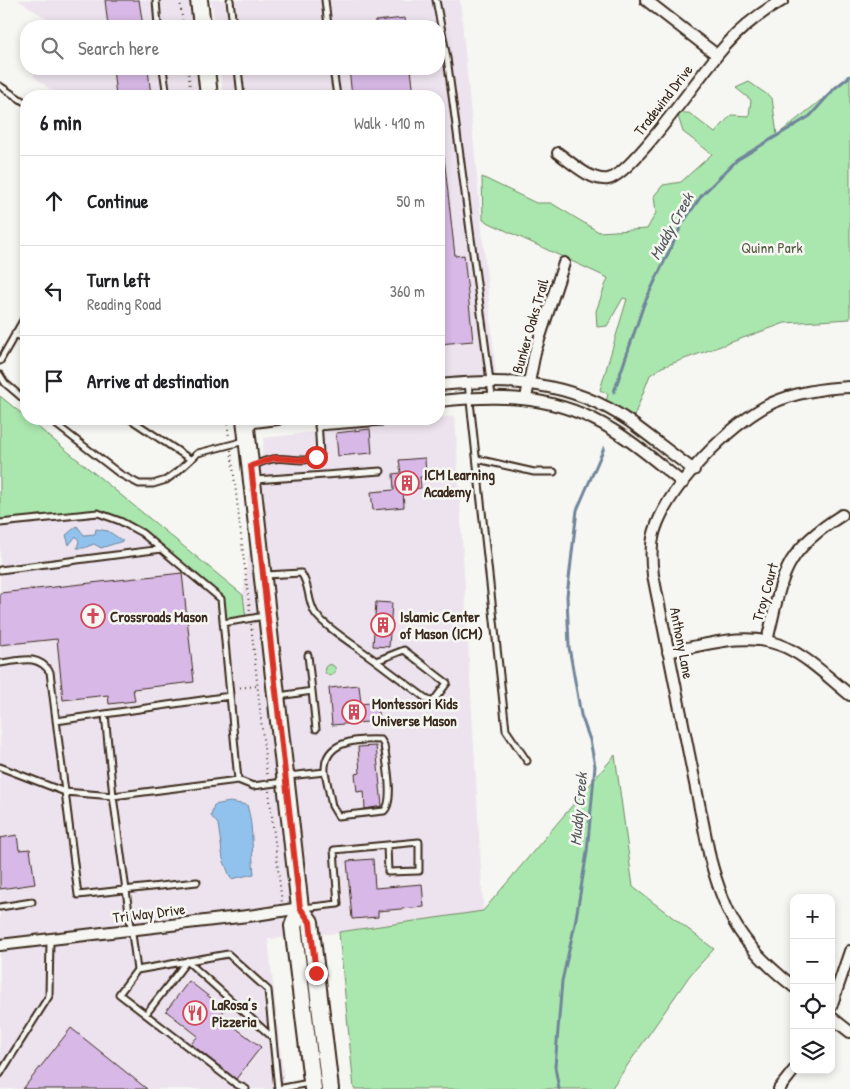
<!DOCTYPE html>
<html lang="en">
<head>
<meta charset="utf-8">
<style>
	body { margin:0; font-family:"Patrick Hand",sans-serif; background:#f6f6f6; color:#202124 }
	.controls { position:absolute; right:15px; bottom:15px; display:grid; overflow:hidden; border-radius:10px; box-shadow:0 2px 8px #0003 }
	.controls button { width:45px; height:45px; display:grid; place-items:center; padding:0; border:0; border-bottom:1px solid #e0e0e0; background:#fff; color:#202124; font:25px sans-serif }
	.stop { position:absolute; width:15px; height:15px; margin:-11px; border:4px solid #d93025; border-radius:50%; background:#fff }
	.stop.end { background:#d93025; border-color:#fff; box-shadow:0 1px 5px #0008 }
	.list { margin:0; padding:0; list-style:none }
	h2 { display:flex; justify-content:space-between; align-items:center; height:65px; margin:0; padding:0 20px; font-size:21px }
	h2 small { font-size:16px; font-weight:400; color:#757577 }
	.list li { display:grid; grid-template-columns:32px 1fr auto; gap:15px; align-items:center; box-sizing:border-box; height:90px; padding:0 20px; border-top:1px solid #e0e0e0 }
	.list b { display:block; font-size:19px; white-space:nowrap }
	.list p { margin:0; font-size:16px; white-space:nowrap; color:#757577 }
	.list em { font-size:16px; font-style:normal; color:#757577 }
	.icon { flex:none; width:28px; height:28px; fill:none; stroke:currentColor; stroke-width:2; stroke-linecap:round; stroke-linejoin:round }
	.map { position:relative; flex:none; width:850px; height:1089px; overflow:hidden }
	.search { position:absolute; background:#fff; box-shadow:0 2px 8px #0003; left:20px; top:20px; width:425px; height:55px; display:flex; align-items:center; gap:12px; box-sizing:border-box; padding:0 18px; border-radius:20px; color:#757577; font-size:19px }
	.panel { position:absolute; background:#fff; box-shadow:0 2px 8px #0003; left:20px; top:90px; width:425px; height:335px; border-radius:20px }
	.map>svg:first-child { display:block }
</style>
</head>
<body>
<div class="map">
<svg width="850" height="1089" viewBox="0 0 850 1089">
	<rect width="100%" height="100%" fill="#f6f6f2"/>
	<filter id="ink" filterUnits="userSpaceOnUse"><feTurbulence type="fractalNoise" baseFrequency=".02" numOctaves="2"/><feDisplacementMap in="SourceGraphic" scale="10" xChannelSelector="R" yChannelSelector="G"/><feConvolveMatrix kernelMatrix="1 2 1 2 8 2 1 2 1" color-interpolation-filters="sRGB"/></filter>
	<g filter="url(#ink)">
		<path fill="#ede3ee" d="M 18,0 L 199,0 L 202,26 L 58,26 Z
			M 211,0 L 460,0 L 496,375 L 439,381 L 439,96 L 223,96 L 220,69 L 439,69 L 439,26 L 215,26 Z
			M 38,69 L 206,69 L 209,96 L 59,96 L 33,76 Z
			M 0,396 L 243,595 L 264,438 L 455,416 L 484,921 L 268,939 L 285,1089 L 0,1089 Z"/>
		<path fill="#aae7ae" stroke="#728866" d="M 850,77 L 850,319 L 785,323 L 662,367 L 650,375 L 633,419 L 606,402 L 608,394 L 600,390 L 627,299 L 623,298 L 607,326 L 597,327 L 596,311 L 608,278 L 483,220 L 482,177 L 536,203 L 551,203 L 599,232 L 647,229 L 656,213 L 654,196 L 663,185 L 681,182 L 712,154 L 683,132 L 677,113 L 689,113 L 715,133 L 731,115 L 749,116 L 751,100 L 736,88 L 749,82 L 772,98 L 777,135 Z
			M 0,396 L 243,595 L 246,619 L 223,623 L 221,599 L 142,533 L 98,513 L 0,523 Z
			M324.5 670a5.5 5.5 0 1 1 11 0a5.5 5.5 0 1 1-11 0Z
			M 615,755 L 633,887 L 714,949 L 690,975 L 611,1089 L 354,1089 L 339,932 L 483,911 Z"/>
		<path fill="#91c2ed" stroke="#6f859a" d="M 77,526 L 84,535 L 95,534 L 96,529 L 108,531 L 123,541 L 101,548 L 94,544 L 84,548 L 77,548 L 79,541 L 76,536 L 69,545 L 66,535 Z
			M 230,802 L 247,805 C 254,827 251,850 254,874 L 231,879 L 223,859 L 218,824 L 211,816 L 214,805 Z"/>
		<g fill="none" stroke-linecap="round" stroke-linejoin="round">
			<path stroke="#6f859a" stroke-width="3" d="M 614,392 L 644,304 L 682,224 L 702,195 L 737,160 L 810,116 L 835,88 L 850,76
				M 559,1089 L 555,1067 L 562,981 L 575,924 L 587,852 L 595,766 L 590,740 L 581,715 L 569,647 L 567,596 L 577,510 L 604,448"/>
		</g>
		<path fill="#d7b8e6" stroke="#3b2a1e" d="M 105,0 L 139,0 L 143,26 L 108,26 Z
			M 405,18 L 406,26 L 375,26 L 375,21 Z
			M 113,69 L 148,69 L 151,96 L 116,96 Z
			M 349,69 L 411,69 L 414,96 L 352,96 Z
			M 439,157 L 444,157 L 455,256 L 464,255 L 473,341 L 439,344 Z
			M 370,429 L 372,453 L 338,456 L 336,433 Z
			M 425,458 L 426,477 L 420,477 L 421,488 L 403,490 L 404,507 L 373,510 L 371,492 L 394,490 L 393,474 L 401,473 L 399,460 Z
			M 182,573 L 194,682 L 133,689 L 135,701 L 109,704 L 108,695 L 63,700 L 57,639 L 0,645 L 0,593 Z
			M 376,602 L 392,603 L 389,647 L 373,646 Z
			M 359,685 L 361,704 L 377,702 L 379,721 L 332,725 L 329,688 Z
			M 376,746 L 382,806 L 365,809 L 364,791 L 357,792 L 355,774 L 360,773 L 358,747 Z
			M 17,835 L 19,850 L 30,849 L 35,884 L 0,889 L 0,838 Z
			M 373,859 L 375,888 L 422,884 L 424,907 L 378,911 L 378,917 L 352,919 L 347,861 Z
			M 189,981 L 225,1009 L 220,1016 L 261,1047 L 236,1079 L 191,1044 L 198,1036 L 166,1011 Z
			M 71,1028 L 147,1089 L 23,1089 Z"/>
		<g fill="none" stroke-linecap="round" stroke-linejoin="round">
			<g stroke="#3b2a1e" stroke-width="9">
				<path id="service" d="M 156,0 L 158,26
					M 230,0 L 233,26
					M 325,0 L 328,26
					M 436,0 L 447,58 L 492,396
					M 163,69 L 167,96
					M 238,69 L 241,96
					M 333,69 L 337,96
					M 0,86 L 26,103
					M 15,333 L 26,341
					M 0,361 L 26,315
					M 0,375 L 5,383 L 26,401
					M 468,383 L 506,730 L 527,761
					M 49,419 L 120,474 L 139,484 L 153,484 L 166,480 L 177,472 L 198,453 L 245,441
					M 130,419 L 190,459
					M 318,427 L 382,422 L 386,419
					M 477,459 L 534,472 L 554,472
					M 254,465 C 260,463 266,460 273,459 C 288,456 307,466 320,454 L 318,419
					M 255,480 L 381,471
					M 0,523 L 98,513 L 120,521 L 142,533 L 221,599 L 238,780
					M 0,570 L 162,549
					M 266,575 L 301,573 C 310,585 307,600 315,613 C 323,626 362,650 376,661 L 432,703 L 447,683 L 404,650 L 376,661
					M 223,623 L 265,616
					M 0,663 C 20,661 37,653 50,672 L 78,895 L 197,882
					M 312,691 L 316,729
					M 279,696 L 312,691 L 308,655
					M 105,714 L 113,796 L 137,970
					M 56,721 L 230,696
					M 0,767 L 65,792 L 113,796 L 238,780 L 253,786 L 283,782
					M 288,776 L 325,772 C 323,741 356,739 381,740 L 384,745 C 386,759 395,802 384,811 L 338,816 L 332,806 L 325,772
					M 0,907 L 32,902
					M 303,908 L 338,904 L 334,850 L 419,842 L 419,871 L 388,872 L 387,845
					M 146,1014 L 187,961 L 272,1037
					M 0,1074 L 49,996 L 50,940
					M 246,1089 L 236,1084 L 119,994 L 137,970 L 228,954 L 268,990 L 278,1089
					M 278,1089 L 309,1083"/>
			</g>
			<g stroke="#3b2a1e" stroke-width="14">
				<path id="minor" d="M 646,0 L 717,55
					M 558,153 C 572,163 590,181 608,179 C 633,175 704,68 726,45 C 742,27 761,12 783,0
					M 439,385 C 508,378 570,380 629,421 C 651,437 672,454 694,470
					M 526,398 L 535,352 L 564,263
					M 439,401 C 502,394 557,395 613,430 C 638,445 660,465 683,483
					M 246,423 L 278,419
					M 767,641 C 783,576 781,553 842,515
					M 668,652 C 706,645 748,630 785,647 C 809,658 830,679 850,695
					M 0,945 L 256,915 L 300,908
					M 794,987 C 744,948 726,919 710,858 L 653,575 C 651,560 650,545 655,530 C 669,486 731,423 772,403 C 797,392 823,388 850,387
					M 831,1007 L 850,951
					M 831,1017 L 850,1032
					M 779,1089 L 794,1070"/>
			</g>
			<g stroke="#3b2a1e" stroke-width="20">
				<path id="primary" d="M 199,0 L 202,26
					M 206,69 L 209,96
					M 245,419 L 300,908 L 310,922 L 330,1089
					M 300,908 L 293,926 L 313,1089"/>
			</g>
			<path stroke="#3b2a1e" stroke-width="2" stroke-dasharray="1 4" stroke-linecap="butt" d="M 180,0 L 183,26
				M 188,69 L 191,96
				M 227,419 L 229,438
				M 231,450 L 250,612
				M 251,624 L 267,776
				M 235,688 L 258,686
				M 269,791 L 282,903"/>
			<use href="#service" stroke="#f6f6f2" stroke-width="5"/>
			<use href="#minor" stroke="#f6f6f2" stroke-width="10"/>
			<use href="#primary" stroke="#f6f6f2" stroke-width="16"/>
		</g>
	</g>
	<g fill="none" stroke-linecap="round" stroke-linejoin="round" filter="url(#ink)">
		<path stroke="#d93025" stroke-width="6" d="M 316,973 L 310,922 L 300,908 L 251,466 L 274,458 L 304,460 L 316,457"/>
	</g>
	<defs>
		<g id="building-ring" transform="scale(1.25)"><circle r="9.5" fill="#f6f6f2" stroke="#d1495b" stroke-width="1.5"/><path d="M-4-6H4V6H1V3H-1V6H-4ZM-2.5-4.3h1.7v1.8h-1.7ZM.8-4.3h1.7v1.8H.8ZM-2.5-1h1.7V.8h-1.7ZM.8-1h1.7V.8H.8Z" fill="#d1495b"/></g>
		<g id="church-ring" transform="scale(1.25)"><circle r="9.5" fill="#f6f6f2" stroke="#d1495b" stroke-width="1.5"/><path d="M-1.2-6h2.4v3.5h3.3v2.4h-3.3V6h-2.4V-.1h-3.3v-2.4h3.3Z" fill="#d1495b"/></g>
		<g id="restaurant-ring" transform="scale(1.25)"><circle r="9.5" fill="#f6f6f2" stroke="#d1495b" stroke-width="1.5"/><path d="M-5-6h1v4h1v-4h1v4h1v-4h1v5L-1.5 .5V6h-2V.5L-5-1ZM5-6V6H3V1.5H1.5Q1.5-4 5-6Z" fill="#d1495b"/></g>
	</defs>
	<g fill-rule="evenodd">
		<use href="#building-ring" x="407" y="483"/>
		<use href="#church-ring" x="93" y="616"/>
		<use href="#building-ring" x="383" y="625"/>
		<use href="#building-ring" x="354" y="712"/>
		<use href="#restaurant-ring" x="195" y="1013"/>
	</g>
	<g text-anchor="middle" dominant-baseline="central" stroke-width="5" stroke-linejoin="round" paint-order="stroke">
		<g font-size="15" fill="#3b2a1e" stroke="#f6f6f2">
			<text transform="translate(663 100) rotate(-52)">Tradewind Drive</text>
			<text transform="translate(530 326) rotate(-74)">Bunker Oaks Trail</text>
			<text transform="translate(765 592) rotate(-74)">Troy Court</text>
			<text transform="translate(682 643) rotate(79)">Anthony Lane</text>
			<text transform="translate(149 913) rotate(-7)">Tri Way Drive</text>
		</g>
		<g font-size="15" fill="#575942" stroke="#f6f6f2">
			<text x="772" y="247">Quinn Park</text>
		</g>
		<g font-size="15" font-weight="bold" fill="#3b2a1e" stroke="#f6f6f2" text-anchor="start">
			<text x="424" y="474">ICM Learning<tspan x="424" dy="17">Academy</tspan></text>
			<text x="110" y="616">Crossroads Mason</text>
			<text x="400" y="616">Islamic Center<tspan x="400" dy="17">of Mason (ICM)</tspan></text>
			<text x="372" y="703">Montessori Kids<tspan x="372" dy="17">Universe Mason</tspan></text>
			<text x="212" y="1004">LaRosa’s<tspan x="212" dy="17">Pizzeria</tspan></text>
		</g>
		<g font-size="16" font-style="italic" fill="#55585c" stroke="#f6f6f2">
			<text transform="translate(671 226) rotate(-61)">Muddy Creek</text>
			<text transform="translate(578 809) rotate(-85)">Muddy Creek</text>
		</g>
	</g>
</svg>
<div class="controls">
<button>+</button>
<button>−</button>
<button><svg class="icon" aria-label="locate" viewBox="0 0 24 24"><circle cx="12" cy="12" r="6"/><path d="M12 2v4M12 18v4M2 12h4M18 12h4"/></svg></button>
<button><svg class="icon" aria-label="layers" viewBox="0 0 24 24"><path d="M12 4l9 5-9 5-9-5zM3 14l9 5 9-5"/></svg></button>
</div>
<div class="stop" style="left:316px;top:457px"></div>
<div class="stop end" style="left:316px;top:973px"></div>
<div class="search"><svg class="icon" aria-label="search" viewBox="0 0 24 24"><circle cx="10" cy="10" r="6"/><path d="M15 15l6 6"/></svg>Search here</div>
<section class="panel">
<h2>6 min<small>Walk · 410 m</small></h2>
<ul class="list">
<li><svg class="icon" aria-label="ahead" viewBox="0 0 24 24"><path d="M12 20V5M6 11l6-6 6 6"/></svg><div><b>Continue</b></div><em>50 m</em></li>
<li><svg class="icon" aria-label="left" viewBox="0 0 24 24"><path d="M17 20v-9H6M10 6l-5 5 5 5"/></svg><div><b>Turn left</b><p>Reading Road</p></div><em>360 m</em></li>
<li><svg class="icon" aria-label="arrive" viewBox="0 0 24 24"><path d="M6 21V4h12l-3 4 3 4H6"/></svg><div><b>Arrive at destination</b></div></li>
</ul>
</section>
</div>
</body>
</html>
